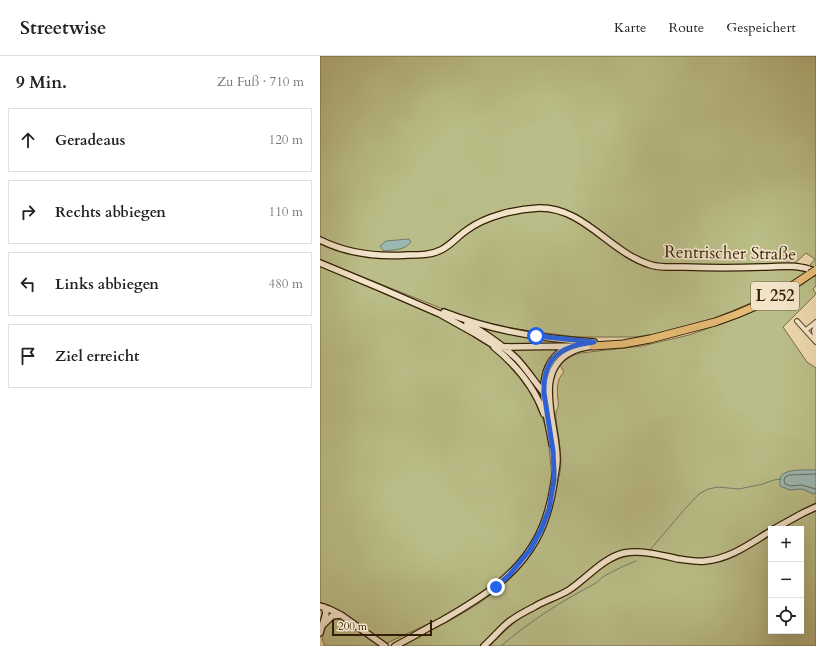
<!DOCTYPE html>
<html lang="de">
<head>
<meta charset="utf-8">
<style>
	body { margin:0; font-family:Cardo,serif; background:#f2f2f2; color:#222 }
	.controls { position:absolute; right:12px; bottom:12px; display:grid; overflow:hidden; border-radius:0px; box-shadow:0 4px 16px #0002 }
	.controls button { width:36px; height:36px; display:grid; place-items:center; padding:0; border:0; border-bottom:1px solid #e0e0e0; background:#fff; color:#222; font:20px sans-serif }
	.scale { position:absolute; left:12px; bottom:10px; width:100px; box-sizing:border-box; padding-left:4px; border:2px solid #341f04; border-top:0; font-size:11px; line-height:14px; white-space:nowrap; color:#341f04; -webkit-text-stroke:3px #f2e4c9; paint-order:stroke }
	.stop { position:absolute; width:12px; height:12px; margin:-9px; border:3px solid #2563eb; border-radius:50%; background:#fff }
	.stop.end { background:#2563eb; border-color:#fff; box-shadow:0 1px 4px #0008 }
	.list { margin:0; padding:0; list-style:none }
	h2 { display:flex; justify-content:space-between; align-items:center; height:52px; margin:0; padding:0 16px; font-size:17px }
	h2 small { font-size:13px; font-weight:400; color:#767676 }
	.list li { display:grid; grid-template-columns:26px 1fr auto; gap:12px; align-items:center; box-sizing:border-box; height:64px; margin:0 8px 8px; padding:0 8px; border:1px solid #e0e0e0; border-radius:0px }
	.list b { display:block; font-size:15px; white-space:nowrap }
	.list em { font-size:13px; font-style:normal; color:#767676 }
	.icon { flex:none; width:22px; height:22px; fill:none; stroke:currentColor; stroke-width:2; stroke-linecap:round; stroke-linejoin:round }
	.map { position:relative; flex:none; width:496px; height:590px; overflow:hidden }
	header { display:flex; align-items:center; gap:24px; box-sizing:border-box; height:56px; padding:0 20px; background:#fff; border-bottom:1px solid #e0e0e0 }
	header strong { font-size:19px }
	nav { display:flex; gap:22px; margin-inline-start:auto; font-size:14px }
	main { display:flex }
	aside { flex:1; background:#fff }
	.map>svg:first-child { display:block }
</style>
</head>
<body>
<header>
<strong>Streetwise</strong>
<nav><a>Karte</a><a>Route</a><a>Gespeichert</a></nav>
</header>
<main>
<aside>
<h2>9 Min.<small>Zu Fuß · 710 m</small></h2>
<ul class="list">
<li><svg class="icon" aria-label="ahead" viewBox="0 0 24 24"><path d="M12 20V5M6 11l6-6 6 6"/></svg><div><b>Geradeaus</b></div><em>120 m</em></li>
<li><svg class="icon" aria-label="right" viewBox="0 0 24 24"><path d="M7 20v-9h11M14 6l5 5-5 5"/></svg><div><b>Rechts abbiegen</b></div><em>110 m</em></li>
<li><svg class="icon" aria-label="left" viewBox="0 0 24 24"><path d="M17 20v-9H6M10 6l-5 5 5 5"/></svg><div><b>Links abbiegen</b></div><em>480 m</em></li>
<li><svg class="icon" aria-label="arrive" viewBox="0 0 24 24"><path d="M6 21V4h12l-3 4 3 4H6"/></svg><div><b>Ziel erreicht</b></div></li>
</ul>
</aside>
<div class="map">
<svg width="496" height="590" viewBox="0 0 496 590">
	<rect width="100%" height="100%" fill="#ebd6ac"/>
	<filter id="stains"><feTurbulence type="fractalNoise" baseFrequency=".005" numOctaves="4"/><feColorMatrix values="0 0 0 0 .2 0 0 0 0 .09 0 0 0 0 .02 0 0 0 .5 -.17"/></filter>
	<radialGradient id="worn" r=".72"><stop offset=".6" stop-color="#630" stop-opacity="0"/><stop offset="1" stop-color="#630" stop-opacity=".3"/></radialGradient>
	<path fill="#babd87" stroke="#776e46" d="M 0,0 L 496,0 L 496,210 L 494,212 L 490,209 L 495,203 L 486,197 L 471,211 L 480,213 L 488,216 L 445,241 L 395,262 L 361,272 L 336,278 L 315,281 L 256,281 L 197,273 L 168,267 L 138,259 L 0,204 Z
		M 0,210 L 125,263 L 162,285 L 182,300 L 203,323 L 218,348 L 228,379 L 232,424 L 226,454 L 218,474 L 214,483 L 200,504 L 190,515 L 164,537 L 125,560 L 67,587 L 27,561 L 0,549 Z
		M 496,219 L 496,230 L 493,233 L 496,238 L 463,271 L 487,306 L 496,312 L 496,448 C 479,456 463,465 446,475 C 425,487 403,504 378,503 C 354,499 329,493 305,495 C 283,497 272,517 254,527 C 241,536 227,540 213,548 C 193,559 178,574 161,590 L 80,590 C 153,553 221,524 236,434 C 237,428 239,422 240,416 C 242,407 240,393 239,383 C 238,377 235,361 236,356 C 237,352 238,354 238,350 C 239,348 238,346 238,344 C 237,334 236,324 244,316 L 240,309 C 247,302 252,299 261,297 L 322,290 L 369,279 L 415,263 L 445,250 L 469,238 Z
		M 165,272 L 205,281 L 246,286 L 245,288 L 185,289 L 165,275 Z
		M 235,293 L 236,297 L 225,309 L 220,330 L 193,298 L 195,294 Z
		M 496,454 L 496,590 L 170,590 C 184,576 199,560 218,551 C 227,547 237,544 246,539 C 270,523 288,499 320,499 L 373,508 L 384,508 L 395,506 L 451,478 L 451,575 L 481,575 L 481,473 L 460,473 Z
		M 17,563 L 21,564 L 58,589 L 58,590 L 5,590 C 4,587 2,584 2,580 C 2,572 10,565 17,563 Z"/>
	<path fill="#9bb7b2" stroke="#727a6c" d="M 89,183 L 91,186 C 85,194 74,194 64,195 L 60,190 L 66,185 Z
		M 496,414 L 496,437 L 493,438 L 485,434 L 481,433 L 470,434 L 460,430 C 460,428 459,425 460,423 C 461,412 487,414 496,414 Z"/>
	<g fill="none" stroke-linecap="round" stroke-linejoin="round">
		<path stroke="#686b5b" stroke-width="1" d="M 496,418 L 469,419 L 465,421 L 464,424 L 465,428 L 471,430 L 481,429 L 496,433"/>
		<path stroke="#727a6c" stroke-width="1" d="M 330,494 L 363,455 L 379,438 L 388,433 L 398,431 L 419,433 L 443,428 L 454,424 L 461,423
			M 181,590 C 210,565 242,545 276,527 C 279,525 282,521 286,519 C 295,514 306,509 316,505"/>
		<g stroke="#624d2e" stroke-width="6">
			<path id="street" d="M 477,265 L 496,286
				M 486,274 L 496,266
				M 496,284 L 494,275 L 496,268"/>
		</g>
		<g stroke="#341f04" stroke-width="8">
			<path id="secondary" d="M 0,184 C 28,198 58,201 88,199 C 100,199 111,199 121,194 C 131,189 138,180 147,174 C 166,160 196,153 219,152 C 264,151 290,197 331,209 C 341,212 353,211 364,211 C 390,212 416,212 443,211 C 462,211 477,207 496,216
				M 0,207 L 60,232 L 120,258 L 154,277 L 175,290 L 179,291 L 260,290
				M 124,256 C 172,275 222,283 274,286
				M 147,267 C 165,277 182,289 197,303 C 207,314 215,326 224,337
				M 174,291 C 196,309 215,332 224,358
				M 232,388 C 227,356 210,310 248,291
				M 454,473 L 483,457 L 496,451
				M 0,550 L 9,553 L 21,559 L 65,590
				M 4,568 L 12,560 L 20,559
				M 0,577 L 6,557 L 4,551
				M 75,590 C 91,582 107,572 123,564 C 159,543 195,522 216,484 C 226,466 231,447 234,427 C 235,418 237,411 237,403 C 237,368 211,314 253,295 C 259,292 267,291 273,290
				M 164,590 C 173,582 181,572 190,565 C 197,560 206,555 214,551 C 225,544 238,541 249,534 C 267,522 283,502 304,497 C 322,494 341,499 358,503 C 367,504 376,506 385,505 C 410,503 431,487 451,475"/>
		</g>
		<g stroke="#341f04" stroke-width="9">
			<path id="highway" d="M 273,290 L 303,288 L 330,283 L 395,266 L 417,258 L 438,249 L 458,239 L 490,218"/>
		</g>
		<use href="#street" stroke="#f2e4c9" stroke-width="4"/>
		<use href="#secondary" stroke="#f2e4c9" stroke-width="5.5"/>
		<use href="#highway" stroke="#e6bb76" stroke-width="7"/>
		<g stroke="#341f04" stroke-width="9" stroke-linecap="butt">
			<path id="highway-bridge" d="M 490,218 L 496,214"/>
		</g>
		<use href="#highway-bridge" stroke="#e6bb76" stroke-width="7"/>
	</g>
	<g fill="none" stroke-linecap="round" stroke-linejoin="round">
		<path stroke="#2563eb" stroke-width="5" d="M 176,531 L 190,518 L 210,494 L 221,474 L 229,453 L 234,424 L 234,415 L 233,395 L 224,337 C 223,301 241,290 274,286 L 216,280"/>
	</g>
	<g text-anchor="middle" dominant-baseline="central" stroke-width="3.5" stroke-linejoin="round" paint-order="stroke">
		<rect fill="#f2e4c9" stroke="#6d5a3f" stroke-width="1" x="431" y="226" width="48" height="28" rx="3"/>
		<g font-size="16" font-weight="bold" fill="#341f04">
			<text x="455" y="240">L 252</text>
		</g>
		<g font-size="17" fill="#341f04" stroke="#f2e4c9">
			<text transform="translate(410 197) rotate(1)">Rentrischer Straße</text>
		</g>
	</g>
	<rect width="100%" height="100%" filter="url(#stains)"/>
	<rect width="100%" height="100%" fill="url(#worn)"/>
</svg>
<div class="controls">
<button>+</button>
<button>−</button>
<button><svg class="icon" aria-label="locate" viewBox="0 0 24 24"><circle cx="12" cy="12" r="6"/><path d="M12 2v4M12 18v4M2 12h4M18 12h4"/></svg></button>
</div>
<div class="scale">200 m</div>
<div class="stop" style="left:216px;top:280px"></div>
<div class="stop end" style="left:176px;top:531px"></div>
</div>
</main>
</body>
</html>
